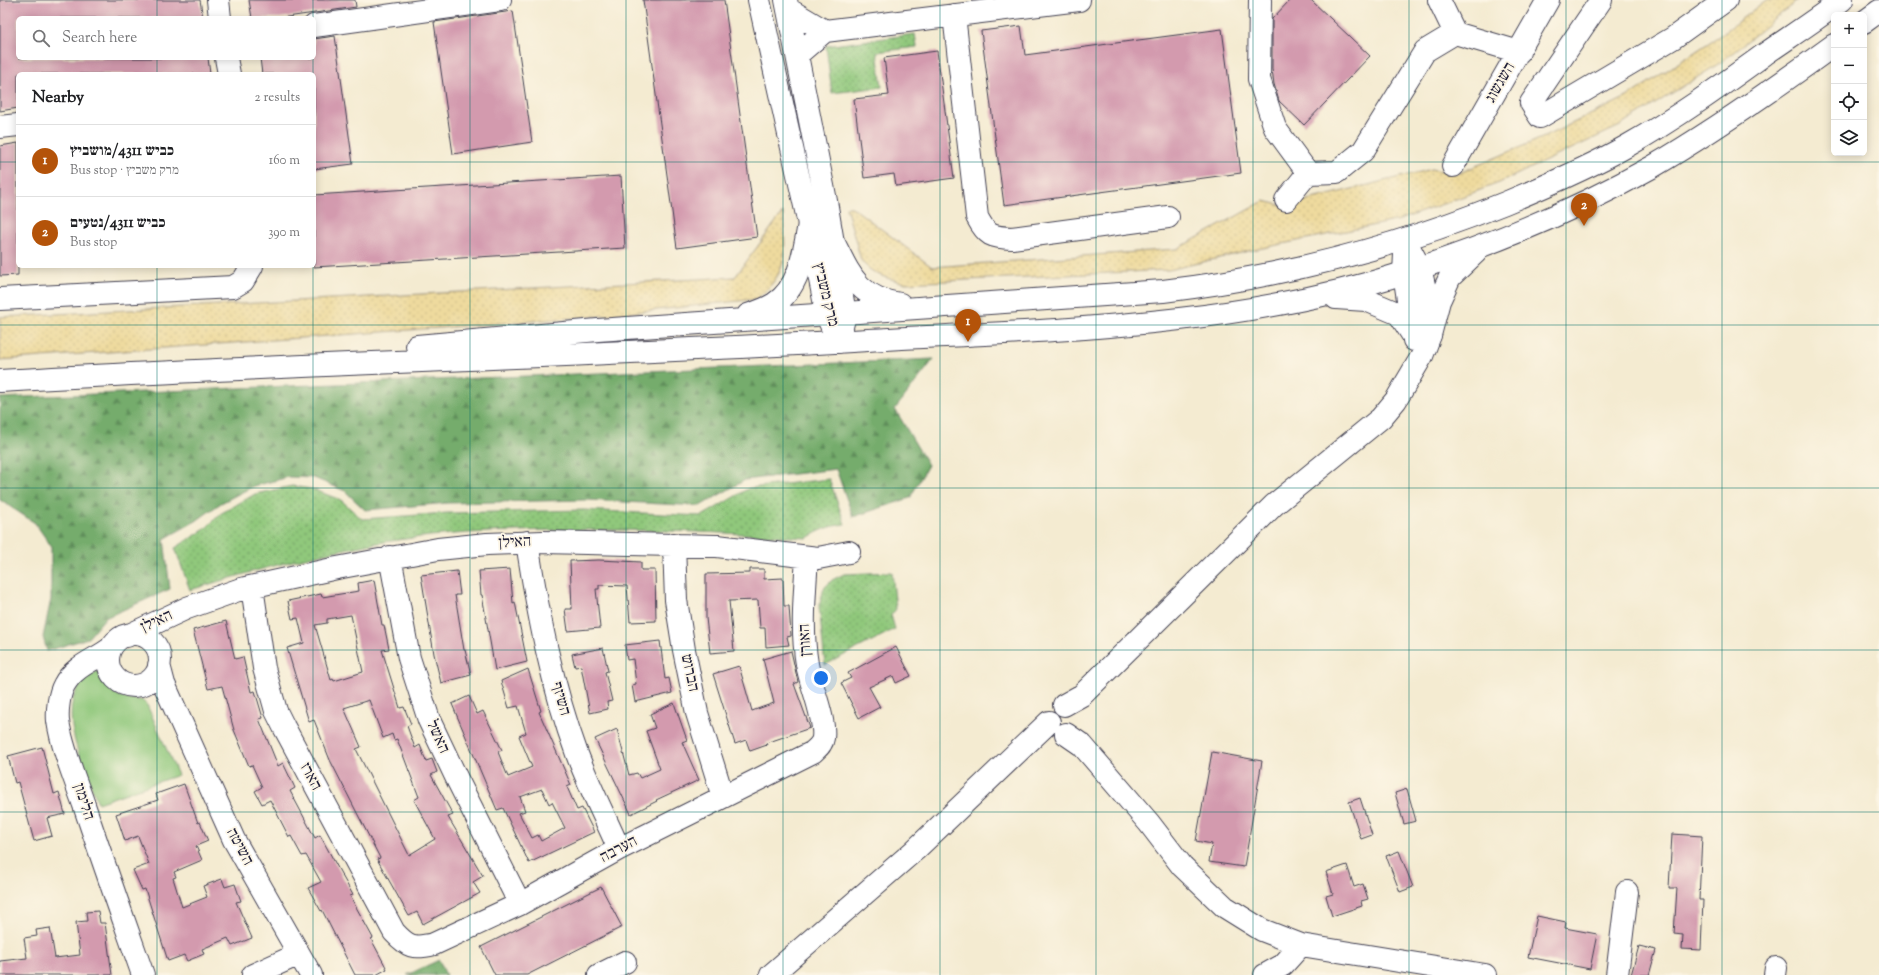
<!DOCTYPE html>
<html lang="en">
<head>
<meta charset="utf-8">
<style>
	body { margin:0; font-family:"Sorts Mill Goudy","Frank Ruhl Libre",serif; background:#f2f2f2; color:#202124 }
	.controls { position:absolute; right:12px; top:12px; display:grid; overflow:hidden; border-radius:6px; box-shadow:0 2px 10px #0003 }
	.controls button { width:36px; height:36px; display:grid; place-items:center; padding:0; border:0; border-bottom:1px solid #e0e0e0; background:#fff; color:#202124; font:20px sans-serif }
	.you { position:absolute; left:821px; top:678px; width:14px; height:14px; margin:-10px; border:3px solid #fff; border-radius:50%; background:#1a73e8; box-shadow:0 0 0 6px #1a73e833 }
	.badge { display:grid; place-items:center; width:26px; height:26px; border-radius:50%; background:#b45309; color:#fff; font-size:13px; font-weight:700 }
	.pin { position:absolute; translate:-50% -33px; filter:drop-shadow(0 1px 2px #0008) }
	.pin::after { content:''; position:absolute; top:21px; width:14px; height:12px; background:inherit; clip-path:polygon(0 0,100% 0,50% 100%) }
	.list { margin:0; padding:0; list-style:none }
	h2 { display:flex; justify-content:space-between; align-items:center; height:52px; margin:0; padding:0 16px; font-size:17px }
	h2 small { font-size:13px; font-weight:400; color:#757577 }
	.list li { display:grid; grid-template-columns:26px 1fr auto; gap:12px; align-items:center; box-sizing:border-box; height:72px; padding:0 16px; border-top:1px solid #e0e0e0 }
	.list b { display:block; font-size:15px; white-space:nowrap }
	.list p { margin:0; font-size:13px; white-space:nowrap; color:#757577 }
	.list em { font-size:13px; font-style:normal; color:#757577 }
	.icon { flex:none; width:22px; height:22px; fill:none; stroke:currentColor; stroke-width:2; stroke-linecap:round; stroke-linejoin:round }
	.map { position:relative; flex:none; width:1879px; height:975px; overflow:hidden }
	.search { position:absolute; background:#fff; box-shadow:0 2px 10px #0003; left:16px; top:16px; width:300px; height:44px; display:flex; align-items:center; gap:10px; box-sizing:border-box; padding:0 14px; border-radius:6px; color:#757577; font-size:15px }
	.panel { position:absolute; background:#fff; box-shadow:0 2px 10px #0003; left:16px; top:72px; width:300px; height:196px; border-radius:6px }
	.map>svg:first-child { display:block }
</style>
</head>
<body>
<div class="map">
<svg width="1879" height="975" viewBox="0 0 1879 975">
	<defs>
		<pattern id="forest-firs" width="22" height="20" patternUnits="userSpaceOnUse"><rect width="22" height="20" fill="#74ac6c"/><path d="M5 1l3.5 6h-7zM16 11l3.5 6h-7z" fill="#5f8c5a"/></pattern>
		<pattern id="sand-dots" width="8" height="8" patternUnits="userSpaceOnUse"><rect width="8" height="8" fill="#eeda9e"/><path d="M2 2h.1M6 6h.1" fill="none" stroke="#ccbb89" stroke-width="1.8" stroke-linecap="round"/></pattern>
		<pattern id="park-dots" width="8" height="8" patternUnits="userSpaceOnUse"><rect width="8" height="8" fill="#90c87c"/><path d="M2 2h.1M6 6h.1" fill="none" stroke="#75a267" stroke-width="1.8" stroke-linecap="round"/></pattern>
	</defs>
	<rect width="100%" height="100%" fill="#fcf5e5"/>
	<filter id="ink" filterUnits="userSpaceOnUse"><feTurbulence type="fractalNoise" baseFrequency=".025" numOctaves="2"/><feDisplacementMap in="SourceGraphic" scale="8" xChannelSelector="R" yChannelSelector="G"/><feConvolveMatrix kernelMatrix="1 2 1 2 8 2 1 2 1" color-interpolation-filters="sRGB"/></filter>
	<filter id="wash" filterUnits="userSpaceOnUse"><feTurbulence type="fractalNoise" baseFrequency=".012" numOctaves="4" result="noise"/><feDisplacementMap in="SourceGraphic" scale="16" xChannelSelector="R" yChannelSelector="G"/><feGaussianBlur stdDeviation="0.9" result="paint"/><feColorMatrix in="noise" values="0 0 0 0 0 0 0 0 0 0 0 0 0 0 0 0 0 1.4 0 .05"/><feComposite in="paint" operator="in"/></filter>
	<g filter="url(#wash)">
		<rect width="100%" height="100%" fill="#f4ebd1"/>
		<path fill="#90c87c" stroke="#59755c" d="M 100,670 C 107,693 118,699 142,700 L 147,705 L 178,775 L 98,803 C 83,764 45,694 100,670 Z"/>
		<path fill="url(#forest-firs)" stroke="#4b6754" d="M 934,359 L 895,409 L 928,465 L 910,498 L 853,517 L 836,469 L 745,480 L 700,506 L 586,500 L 449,503 L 365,510 L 345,491 L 314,478 L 289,477 L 254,486 L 221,503 L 196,521 L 164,539 L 170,589 L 105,618 L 88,638 L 47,651 L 43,637 L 51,599 L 51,546 L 35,523 L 0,500 L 0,398 Z
			M 439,960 L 446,975 L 407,975 Z"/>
		<path fill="url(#sand-dots)" stroke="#887e6c" d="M 1766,0 L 1798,0 L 1720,63 L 1620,126 L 1499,183 L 1400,220 L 1253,250 L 1169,270 L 906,283 C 889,279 871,275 861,260 L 846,207 L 852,207 L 932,267 L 1177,249 L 1264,201 L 1284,206 L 1432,169 L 1457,174 L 1542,138 L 1627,97 L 1722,34 Z
			M 783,212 C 785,253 791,269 757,299 L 600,316 L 0,360 L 0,317 L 735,277 Z"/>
		<path fill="url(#park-dots)" stroke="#59755c" d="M 915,34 L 917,47 L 877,52 L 882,87 L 832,93 L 826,46 Z
			M 829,479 L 845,524 C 830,526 820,530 807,538 C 724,532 640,529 557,530 C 508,531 461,532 413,538 C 337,547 263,568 190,590 L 175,548 L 205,529 L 220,514 L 255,494 L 292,486 L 312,489 L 341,500 L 362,519 L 447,513 L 584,510 L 702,516 L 749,488 Z
			M 892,572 L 896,609 L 891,615 L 895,629 L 825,665 L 819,607 L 824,588 L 832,580 L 844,574 Z"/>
		<g id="blocks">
			<path fill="#d39aae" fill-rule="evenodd" d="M 0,0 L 200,0 L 203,18 L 18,18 L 18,58 L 208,58 L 210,74 L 18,74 L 18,108 L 0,111 Z
				M 249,0 L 355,0 L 356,7 L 280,18 L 252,18 Z
				M 643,0 L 724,0 L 757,237 L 677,248 Z
				M 1290,0 L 1311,0 L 1370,56 L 1304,125 L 1279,101 L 1274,84 L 1272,69 L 1272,19 Z
				M 513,11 L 532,142 L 453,154 L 434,22 Z
				M 1021,26 L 1025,55 L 1222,29 L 1241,173 L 1004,205 L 981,31 Z
				M 335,36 L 353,164 L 314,169 L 314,74 L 262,74 L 260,58 L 314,58 L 314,39 Z
				M 937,51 L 954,178 L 896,186 L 894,174 L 864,178 L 854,99 L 889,95 L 884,58 Z
				M 18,143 L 18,275 L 0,276 L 0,146 Z
				M 621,176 L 625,248 L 314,267 L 314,195 Z
				M 599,560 L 641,562 L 641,570 L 655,570 L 656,621 L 630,622 L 627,586 L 599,585 L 599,589 L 596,589 L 600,628 L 568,631 L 565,609 L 572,609 L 570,561 Z
				M 510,569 L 513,603 L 515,602 L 527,662 L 495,670 L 482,595 L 481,595 L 479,571 Z
				M 750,569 L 764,569 L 764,579 L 783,578 L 784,606 L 789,606 L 791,636 L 787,637 L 789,645 L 766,647 L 765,628 L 760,628 L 758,600 L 729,601 L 734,651 L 710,653 L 706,618 L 706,574 L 750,573 Z
				M 457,571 L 460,595 L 455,595 L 464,650 L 465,650 L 471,675 L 441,683 L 434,654 L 421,575 Z
				M 374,580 L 382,625 L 384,625 L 389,649 L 382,650 L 400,708 L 404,707 L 411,724 L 407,726 L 415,748 L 420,745 L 426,761 L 432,759 L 437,772 L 431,775 L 453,815 L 448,817 L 483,876 L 473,882 L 480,893 L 423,924 L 417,912 L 409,916 L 377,859 L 380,858 L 330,760 L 314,720 L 309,722 L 287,648 L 304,643 L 298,618 L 292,619 L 288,601 L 321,594 L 322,597 L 359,591 L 358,583 ZM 351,615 L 363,672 L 334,681 L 333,679 L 331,680 L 315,625 L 327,623 L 327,619 ZM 369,700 L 383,738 L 392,734 L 394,740 L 397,739 L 419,797 L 414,800 L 435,839 L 409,855 L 356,749 L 361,747 L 344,708 Z
				M 226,621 L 235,659 L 243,657 L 251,692 L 255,691 L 263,718 L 259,719 L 278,766 L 283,763 L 295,788 L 290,791 L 315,838 L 320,835 L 340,872 L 353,895 L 350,896 L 373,938 L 371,939 L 387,969 L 376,975 L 355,975 L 322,910 L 321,911 L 308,888 L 321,882 L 306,855 L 302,856 L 291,836 L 289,837 L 270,800 L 262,804 L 255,791 L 262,787 L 252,765 L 249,766 L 234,730 L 222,686 L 208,689 L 193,630 Z
				M 660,641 L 665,679 L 669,678 L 672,693 L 635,702 L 632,685 L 636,684 L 633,659 L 627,660 L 625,645 Z
				M 896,647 L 911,676 L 896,683 L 893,676 L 869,687 L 880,707 L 859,718 L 841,683 L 851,678 L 848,673 Z
				M 603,648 L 608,671 L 605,672 L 612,701 L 607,702 L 608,709 L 590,713 L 581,666 L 575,667 L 572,654 Z
				M 791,651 L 798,682 L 794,684 L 810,728 L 766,743 L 767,745 L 750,751 L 746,740 L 735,744 L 713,674 L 739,666 L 752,711 L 774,703 L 763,659 Z
				M 528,669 L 541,711 L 539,712 L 571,785 L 567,787 L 577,810 L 582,808 L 594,832 L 529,863 L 503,808 L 497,810 L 452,704 L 469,696 L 477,714 L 483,711 L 502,750 L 498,752 L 508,777 L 532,767 L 519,736 L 526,733 L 518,706 L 509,708 L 501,681 ZM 542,789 L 549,804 L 552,802 L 565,828 L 541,841 L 538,835 L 532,838 L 519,813 L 525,811 L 520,797 Z
				M 674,703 L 687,740 L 682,742 L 699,780 L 656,800 L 657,801 L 631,814 L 595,739 L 617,729 L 629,775 L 637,773 L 640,778 L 660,769 L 646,731 L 655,728 L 650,714 Z
				M 42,747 L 54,794 L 59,792 L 65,814 L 47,818 L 52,836 L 34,841 L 18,782 L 15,783 L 8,756 Z
				M 1212,752 L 1262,761 L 1244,867 L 1209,862 L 1212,844 L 1196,841 Z
				M 184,784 L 198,823 L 200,822 L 208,841 L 196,846 L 202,860 L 174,872 L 176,877 L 173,878 L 182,907 L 207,897 L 203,886 L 222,879 L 225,887 L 235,884 L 241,901 L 236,902 L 252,938 L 232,946 L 228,938 L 202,949 L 204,954 L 187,961 L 184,955 L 168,961 L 145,889 L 142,890 L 133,870 L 149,864 L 138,836 L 125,841 L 116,814 L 158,800 L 156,794 Z
				M 1407,789 L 1416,821 L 1404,824 L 1395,793 Z
				M 1360,798 L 1372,835 L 1361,839 L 1349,802 Z
				M 1672,834 L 1702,836 L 1699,900 L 1703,900 L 1701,950 L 1682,949 L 1683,935 L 1674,934 L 1677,888 L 1669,888 Z
				M 1399,851 L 1413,887 L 1400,892 L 1386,856 Z
				M 1347,865 L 1354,887 L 1363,884 L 1368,899 L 1361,901 L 1362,906 L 1332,916 L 1326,896 L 1333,894 L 1326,872 Z
				M 601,887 L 622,927 L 527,975 L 495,975 L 481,947 Z
				M 98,911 L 100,923 L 105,923 L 112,975 L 0,975 L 0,961 L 27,958 L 24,938 L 37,936 L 36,930 L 50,928 L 55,958 L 80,955 L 76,922 L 87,921 L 86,912 Z
				M 1537,916 L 1566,922 L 1565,928 L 1597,934 L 1590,969 L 1528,957 Z
				M 1639,946 L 1656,950 L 1649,975 L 1631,975 Z"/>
		</g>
	</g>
	<g filter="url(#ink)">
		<use href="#blocks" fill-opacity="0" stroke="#424052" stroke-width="1"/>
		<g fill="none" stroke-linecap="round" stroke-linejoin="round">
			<g stroke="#424052" stroke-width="24">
				<path id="minor" d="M 218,0 L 220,18
					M 759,0 L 809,224 L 827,315 L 838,342
					M 786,0 L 826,201 L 845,314 L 841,331
					M 1260,0 L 1259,79 L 1275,128 L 1308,173
					M 1439,0 L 1455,33
					M 1601,0 L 1531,103 L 1540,117 L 1673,38 L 1726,0
					M 788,9 L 825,31
					M 954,15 L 977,217 C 987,236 991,237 1012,238 L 1168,217
					M 314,26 L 500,0
					M 797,55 L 825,31 L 1079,0
					M 226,58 L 229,74
					M 0,127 L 18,125
					M 1453,166 L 1548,0
					M 1286,200 L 1308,173 L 1337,172 L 1363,151 L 1425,51 L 1455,33 L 1519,52
					M 1405,254 L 1404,273 L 1414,340
					M 0,299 L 233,287 L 243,281 L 252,266
					M 527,542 C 538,614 552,686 577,754 C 589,786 605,817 619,849
					M 674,544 L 676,600 L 684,650 L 697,713 L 723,797
					M 390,557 L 409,658 L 429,720 L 458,781 L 520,904
					M 252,587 L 264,668 L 276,711 L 284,727 L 394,932 C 408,947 413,949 434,944 L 520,904 L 619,849 L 813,752 C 817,748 822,745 823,738 C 826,719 810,684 807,664 C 801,629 805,592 807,557
					M108 660a26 26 0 1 1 52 0a26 26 0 1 1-52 0Z
					M 127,636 L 187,608 L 241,589 L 337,568 L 438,549 L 487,544 L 543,542 L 717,546 L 818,558 L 849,552
					M 111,648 C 95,660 74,666 64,685 C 59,694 57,710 58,721 C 62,748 75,779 84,805 C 103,862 123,918 143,975
					M 159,665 L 164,684 L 234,840 L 311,975
					M 1064,705 L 1082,695 L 1274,505 L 1381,418 L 1396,400 L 1422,356 L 1430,335 L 1428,302 L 1420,268 L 1405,240
					M 1066,734 L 1082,745 L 1149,823 L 1182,866 L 1225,907 L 1262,930 L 1301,945 L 1485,975
					M 253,975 L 299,954
					M 599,975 L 625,962
					M 771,975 L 915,850 L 1049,722
					M 1265,975 L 1283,965 L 1301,945
					M 1617,975 L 1627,892
					M 1775,975 L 1776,968"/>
			</g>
			<g stroke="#424052" stroke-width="24">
				<path id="major" d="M 1864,22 L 1879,11
					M 834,243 C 851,277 859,298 900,304
					M 1336,298 L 1366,300 L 1399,314 L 1414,337
					M 748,315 C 757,312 766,309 774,304 C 800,288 804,251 809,224
					M 1430,335 L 1439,301 L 1450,277 L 1476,252
					M 417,346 L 598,330 L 1163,291 C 1282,277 1394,248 1505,203 C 1546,186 1588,168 1627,146 C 1675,119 1721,86 1765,54 C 1791,36 1817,19 1842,0
					M 0,381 C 289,364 579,357 868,340 C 1049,330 1233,328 1407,272 C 1491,245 1574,211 1652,167 C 1715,130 1775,88 1834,45"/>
			</g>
			<use href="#minor" stroke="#fff" stroke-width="22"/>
			<use href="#major" stroke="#fff" stroke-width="22"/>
		</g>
	</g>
	<path fill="none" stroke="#0f766e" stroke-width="1" stroke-opacity="0.55" d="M 157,0 L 157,18M 313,0 L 313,18M 470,0 L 470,975M 626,0 L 626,975M 783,0 L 783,975M 940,0 L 940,975M 1096,0 L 1096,975M 1253,0 L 1253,975M 1409,0 L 1409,975M 1566,0 L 1566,975M 1722,0 L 1722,975M 157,58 L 157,74M 313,58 L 313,74M 0,162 L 18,162M 314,162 L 1879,162M 157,266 L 157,975M 313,266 L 313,975M 0,325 L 1879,325M 0,488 L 1879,488M 0,650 L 1879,650M 0,812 L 1879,812"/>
	<g text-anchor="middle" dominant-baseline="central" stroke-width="3.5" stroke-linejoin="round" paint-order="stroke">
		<g font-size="16" fill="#22223b" stroke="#fcf5e5">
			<text transform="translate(1501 83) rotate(-60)">השגשוג</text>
			<text transform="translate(825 295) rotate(76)">מרק משביץ</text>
			<text transform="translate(515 543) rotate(-3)">האילן</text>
			<text transform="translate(157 622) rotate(-25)">האילן</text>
			<text transform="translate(806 640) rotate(-93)">האורן</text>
			<text transform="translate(689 673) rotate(78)">הברוש</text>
			<text transform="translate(560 699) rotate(74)">השיזף</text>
			<text transform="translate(437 737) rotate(66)">האשל</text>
			<text transform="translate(310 777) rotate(62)">הארז</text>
			<text transform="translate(83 802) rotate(72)">הלימון</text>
			<text transform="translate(239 847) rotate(62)">השיטה</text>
			<text transform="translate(619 850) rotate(-28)">הערבה</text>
		</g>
	</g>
</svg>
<div class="controls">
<button>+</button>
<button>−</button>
<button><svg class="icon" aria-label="locate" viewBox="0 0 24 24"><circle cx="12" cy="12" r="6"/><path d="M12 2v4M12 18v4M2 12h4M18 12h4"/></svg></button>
<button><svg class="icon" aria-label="layers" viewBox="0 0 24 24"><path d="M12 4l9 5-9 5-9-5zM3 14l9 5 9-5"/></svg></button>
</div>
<div class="you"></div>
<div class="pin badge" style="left:968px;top:342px">1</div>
<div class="pin badge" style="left:1584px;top:226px">2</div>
<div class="search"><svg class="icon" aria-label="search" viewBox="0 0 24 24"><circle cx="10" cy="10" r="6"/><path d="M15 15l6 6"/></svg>Search here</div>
<section class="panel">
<h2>Nearby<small>2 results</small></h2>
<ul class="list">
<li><span class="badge">1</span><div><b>כביש 4311/מושביץ</b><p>Bus stop · מרק משביץ</p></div><em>160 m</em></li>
<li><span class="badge">2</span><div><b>כביש 4311/נטעים</b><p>Bus stop</p></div><em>390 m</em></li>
</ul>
</section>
</div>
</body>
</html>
